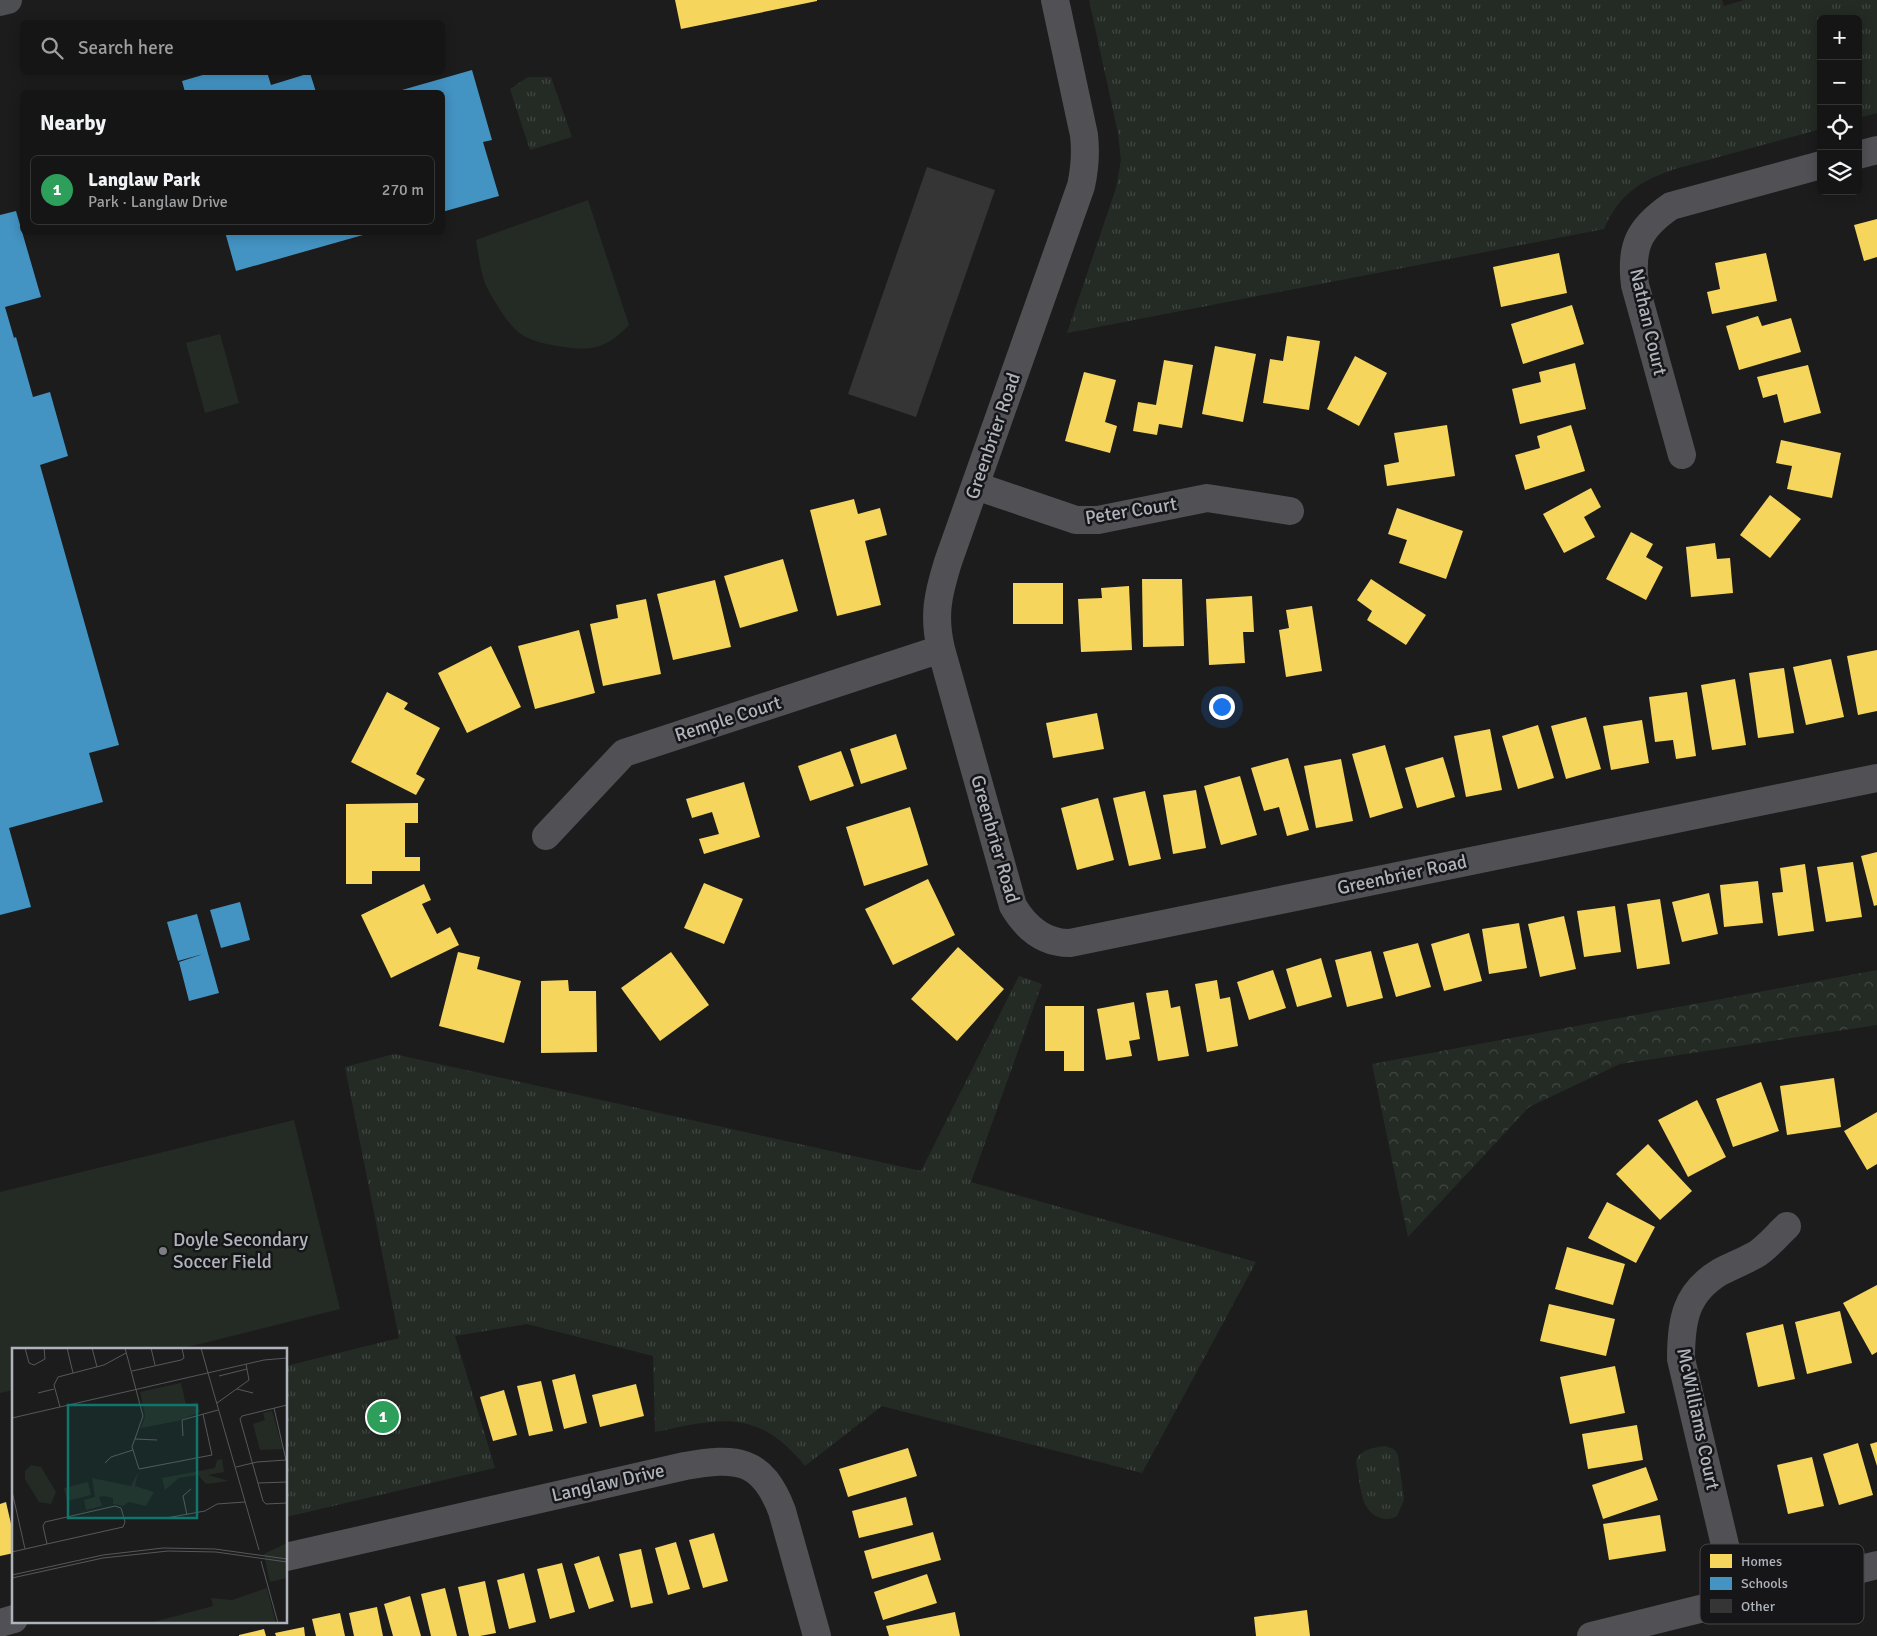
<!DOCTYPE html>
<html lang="en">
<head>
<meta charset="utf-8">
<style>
	body { margin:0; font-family:Signika,sans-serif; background:#222; color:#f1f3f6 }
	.controls { position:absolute; right:15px; top:15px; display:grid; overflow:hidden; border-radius:8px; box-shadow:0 2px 12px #0003 }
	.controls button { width:45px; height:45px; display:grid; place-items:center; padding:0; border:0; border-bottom:1px solid #343434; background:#151515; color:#f1f3f6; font:25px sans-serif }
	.you { position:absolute; left:1221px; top:706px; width:18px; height:18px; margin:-12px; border:4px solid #fff; border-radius:50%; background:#1a73e8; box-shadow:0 0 0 8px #1a73e833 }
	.badge { display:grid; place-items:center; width:32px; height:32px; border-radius:50%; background:#b45309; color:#fff; font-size:16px; font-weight:700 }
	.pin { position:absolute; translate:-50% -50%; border:2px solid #fff; box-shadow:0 1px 5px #0006 }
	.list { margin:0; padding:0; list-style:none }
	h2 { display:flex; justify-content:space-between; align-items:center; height:65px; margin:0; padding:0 20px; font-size:21px }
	h2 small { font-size:16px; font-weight:400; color:#9d9fa0 }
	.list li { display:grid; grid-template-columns:32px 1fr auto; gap:15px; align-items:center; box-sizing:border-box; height:70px; margin:0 10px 10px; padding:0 10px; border:1px solid #343434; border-radius:8px }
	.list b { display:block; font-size:19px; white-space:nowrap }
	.list p { margin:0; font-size:16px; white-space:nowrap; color:#9d9fa0 }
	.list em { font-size:16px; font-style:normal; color:#9d9fa0 }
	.icon { flex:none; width:28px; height:28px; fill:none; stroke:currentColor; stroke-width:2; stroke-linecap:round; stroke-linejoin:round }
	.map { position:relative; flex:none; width:1877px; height:1636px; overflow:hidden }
	.search { position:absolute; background:#151515; box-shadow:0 2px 12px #0003; left:20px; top:20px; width:425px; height:55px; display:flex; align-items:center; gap:12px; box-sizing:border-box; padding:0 18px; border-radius:8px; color:#9d9fa0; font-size:19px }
	.panel { position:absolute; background:#151515; box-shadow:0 2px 12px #0003; left:20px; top:90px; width:425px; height:145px; border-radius:8px }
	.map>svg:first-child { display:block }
</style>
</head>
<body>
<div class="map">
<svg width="1877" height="1636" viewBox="0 0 1877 1636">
	<defs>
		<pattern id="grass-tufts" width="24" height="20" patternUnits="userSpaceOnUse" patternTransform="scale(1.25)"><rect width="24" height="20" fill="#242b25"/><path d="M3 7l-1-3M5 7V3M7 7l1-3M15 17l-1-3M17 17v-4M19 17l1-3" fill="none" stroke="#414743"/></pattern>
		<pattern id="forest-crowns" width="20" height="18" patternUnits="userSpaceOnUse" patternTransform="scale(1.25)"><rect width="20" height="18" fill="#242b25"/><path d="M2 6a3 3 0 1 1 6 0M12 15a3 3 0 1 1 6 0" fill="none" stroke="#414743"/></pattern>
	</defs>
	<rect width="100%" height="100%" fill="#1c1c1c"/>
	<path fill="url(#grass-tufts)" d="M 1089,0 L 1722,0 L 1724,6 L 1744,0 L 1877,0 L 1877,113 L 1858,118 L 1858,19 L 1821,19 L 1821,129 L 1675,169 C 1640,181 1619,194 1604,229 L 1067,333 L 1116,188 L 1121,160 L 1118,133 Z
		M 528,77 L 551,77 L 572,137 L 530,150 L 510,89 Z
		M 1019,976 L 1042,984 L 971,1182 L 1256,1262 L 1142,1473 L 882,1406 L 805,1466 C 758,1408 720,1418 655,1432 L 653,1356 L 527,1324 L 455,1336 L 495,1468 L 286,1517 L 286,1366 L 399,1338 L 345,1067 L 394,1054 L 921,1171 Z
		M 1385,1446 L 1394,1449 L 1398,1455 L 1404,1500 L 1397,1516 C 1387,1523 1372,1517 1366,1506 C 1360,1496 1359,1474 1356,1462 C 1358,1450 1375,1447 1385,1446 Z"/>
	<path fill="url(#forest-crowns)" d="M 1877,970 L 1877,1025 L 1620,1064 L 1529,1107 L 1408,1237 L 1372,1064 Z"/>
	<path fill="#242b25" d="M 588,200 L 629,325 C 609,346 594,352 565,347 C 549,345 531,342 518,332 C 508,324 491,297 486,285 C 480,272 479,255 476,240 Z
		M 220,334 L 239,403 L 205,413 L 186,343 Z
		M 294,1120 L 340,1309 L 176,1350 L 14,1350 L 14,1390 L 0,1393 L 0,1192 Z"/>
	<path fill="#f6d55c" d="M 675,0 L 817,0 L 817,1 L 681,29 Z
		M 1877,219 L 1877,257 L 1864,261 L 1854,225 Z
		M 1559,253 L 1567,293 L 1501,307 L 1493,267 Z
		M 1766,253 L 1777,301 L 1712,314 L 1707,292 L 1720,289 L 1715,263 Z
		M 1572,305 L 1584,344 L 1523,364 L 1511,324 Z
		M 1758,316 L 1762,326 L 1791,318 L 1801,352 L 1739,370 L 1726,326 Z
		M 1287,336 L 1320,341 L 1309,410 L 1263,403 L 1270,359 L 1283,361 Z
		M 1215,346 L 1256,354 L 1243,422 L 1202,414 Z
		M 1355,356 L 1387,373 L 1359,426 L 1327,409 Z
		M 1164,360 L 1193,365 L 1182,428 L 1159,424 L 1157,435 L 1133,431 L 1138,402 L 1156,405 Z
		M 1575,363 L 1586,409 L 1520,424 L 1512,389 L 1541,382 L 1539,372 Z
		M 1808,365 L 1821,413 L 1784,423 L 1777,394 L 1763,398 L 1757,377 Z
		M 1084,372 L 1116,380 L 1105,422 L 1117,426 L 1110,453 L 1065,441 Z
		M 1447,425 L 1455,476 L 1387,486 L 1384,465 L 1399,462 L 1394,433 Z
		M 1571,425 L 1585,471 L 1525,490 L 1515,455 L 1540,448 L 1537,436 Z
		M 1781,440 L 1841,453 L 1832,498 L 1787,489 L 1792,466 L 1776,463 Z
		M 1591,488 L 1601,507 L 1584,517 L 1595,537 L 1564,553 L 1543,514 Z
		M 1770,495 L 1801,519 L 1770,558 L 1740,535 Z
		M 854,499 L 858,514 L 880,508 L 887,535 L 865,541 L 881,605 L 837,616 L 810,510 Z
		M 1397,508 L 1463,531 L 1446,579 L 1399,563 L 1407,540 L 1388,534 Z
		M 1631,532 L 1653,544 L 1646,557 L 1663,567 L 1646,600 L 1606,579 Z
		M 1715,543 L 1717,559 L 1730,558 L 1733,593 L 1691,597 L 1686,547 Z
		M 783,559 L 798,611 L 740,628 L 724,576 Z
		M 1142,579 L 1182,579 L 1184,646 L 1143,647 Z
		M 1371,579 L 1426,615 L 1406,645 L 1367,620 L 1372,611 L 1357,600 Z
		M 715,580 L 731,647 L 673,660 L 657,594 Z
		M 1013,583 L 1063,583 L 1063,624 L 1013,624 Z
		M 1129,586 L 1132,650 L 1081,652 L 1078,599 L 1102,598 L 1101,588 Z
		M 1252,596 L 1254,632 L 1243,632 L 1245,663 L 1209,665 L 1206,599 Z
		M 646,599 L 661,674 L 603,686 L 590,624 L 618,618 L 616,605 Z
		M 1312,606 L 1322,671 L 1286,677 L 1279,630 L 1289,628 L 1286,610 Z
		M 579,630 L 595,693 L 535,709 L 518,646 Z
		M 491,646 L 521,707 L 467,733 L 438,673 Z
		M 1877,650 L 1877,711 L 1858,715 L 1847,656 Z
		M 1831,659 L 1844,717 L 1806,725 L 1793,667 Z
		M 1784,668 L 1794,733 L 1758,738 L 1749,673 Z
		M 1735,679 L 1746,745 L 1712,750 L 1701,685 Z
		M 387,692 L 408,703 L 404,709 L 440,728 L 416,774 L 425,779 L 416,795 L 351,762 Z
		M 1687,692 L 1696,756 L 1676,759 L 1673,740 L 1655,742 L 1649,697 Z
		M 1097,713 L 1104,749 L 1053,758 L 1046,723 Z
		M 1586,717 L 1601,769 L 1566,779 L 1551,726 Z
		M 1642,720 L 1649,763 L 1611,770 L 1603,726 Z
		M 1538,725 L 1554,778 L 1518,789 L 1502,736 Z
		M 1490,729 L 1502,790 L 1466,797 L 1454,736 Z
		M 896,734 L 907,769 L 861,784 L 850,749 Z
		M 1385,745 L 1403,808 L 1370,818 L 1352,754 Z
		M 841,751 L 854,786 L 810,801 L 798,766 Z
		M 1443,757 L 1455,797 L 1417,808 L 1405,768 Z
		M 1288,758 L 1309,830 L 1287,836 L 1279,807 L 1264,811 L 1251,768 Z
		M 1341,759 L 1353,821 L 1316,828 L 1304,766 Z
		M 1240,776 L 1257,835 L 1221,845 L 1204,786 Z
		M 744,782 L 760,837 L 704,854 L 699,839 L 719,834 L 712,812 L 692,818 L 686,799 Z
		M 1196,790 L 1206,848 L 1173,854 L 1163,795 Z
		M 1145,791 L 1161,859 L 1129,866 L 1113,798 Z
		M 1098,798 L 1114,860 L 1077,870 L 1061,808 Z
		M 418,803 L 418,823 L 405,823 L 405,857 L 420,857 L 420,871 L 372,871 L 372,884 L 346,884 L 346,804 Z
		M 910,807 L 928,865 L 864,886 L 846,827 Z
		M 1877,852 L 1877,905 L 1874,906 L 1861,856 Z
		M 1853,862 L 1862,917 L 1826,922 L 1817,867 Z
		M 1805,864 L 1814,931 L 1778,936 L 1772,893 L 1783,892 L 1780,868 Z
		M 928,879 L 955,935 L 893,965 L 865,909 Z
		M 1758,881 L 1763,923 L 1724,927 L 1720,885 Z
		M 704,883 L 743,899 L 724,944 L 684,928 Z
		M 424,884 L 431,900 L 422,904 L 437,934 L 450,927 L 459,945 L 391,978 L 361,915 Z
		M 1709,893 L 1718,934 L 1682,942 L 1672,902 Z
		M 1660,899 L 1670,964 L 1637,969 L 1627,904 Z
		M 1615,906 L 1621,952 L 1584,957 L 1577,911 Z
		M 1564,916 L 1576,969 L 1540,977 L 1528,924 Z
		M 1519,923 L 1527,968 L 1489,974 L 1482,929 Z
		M 1469,933 L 1482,981 L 1444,991 L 1431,944 Z
		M 1418,943 L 1431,987 L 1396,997 L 1383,952 Z
		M 958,947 L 1004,989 L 957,1041 L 911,999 Z
		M 1371,951 L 1383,998 L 1347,1007 L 1335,960 Z
		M 458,952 L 480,957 L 477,969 L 521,981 L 504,1043 L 439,1026 Z
		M 671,952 L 709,1005 L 660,1041 L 621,988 Z
		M 1321,958 L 1332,997 L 1297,1007 L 1286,969 Z
		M 1273,970 L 1286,1008 L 1249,1020 L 1237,982 Z
		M 568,980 L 569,991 L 596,991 L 597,1052 L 541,1053 L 541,981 Z
		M 1217,980 L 1220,999 L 1230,997 L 1238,1046 L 1207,1052 L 1195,984 Z
		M 1168,990 L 1171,1008 L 1180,1006 L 1189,1056 L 1158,1061 L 1146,993 Z
		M 1134,1002 L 1140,1039 L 1129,1041 L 1132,1056 L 1106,1060 L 1097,1009 Z
		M 1045,1006 L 1084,1006 L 1084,1071 L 1064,1071 L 1064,1051 L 1045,1051 Z
		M 1834,1078 L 1841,1127 L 1787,1135 L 1780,1086 Z
		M 1761,1082 L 1779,1131 L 1733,1147 L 1716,1099 Z
		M 1697,1100 L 1726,1157 L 1688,1177 L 1658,1120 Z
		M 1877,1112 L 1877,1164 L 1867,1170 L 1844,1131 Z
		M 1648,1144 L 1692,1191 L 1660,1220 L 1616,1174 Z
		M 1607,1202 L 1655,1227 L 1636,1263 L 1588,1238 Z
		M 1567,1247 L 1625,1264 L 1613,1305 L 1555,1289 Z
		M 1877,1285 L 1877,1352 L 1872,1355 L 1843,1303 Z
		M 1549,1304 L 1615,1319 L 1606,1356 L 1540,1341 Z
		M 1840,1311 L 1852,1363 L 1807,1374 L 1795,1322 Z
		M 1783,1324 L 1795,1379 L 1758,1387 L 1746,1333 Z
		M 1615,1366 L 1625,1413 L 1570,1424 L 1560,1377 Z
		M 575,1374 L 587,1423 L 564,1429 L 552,1380 Z
		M 541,1381 L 553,1431 L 529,1436 L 517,1386 Z
		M 636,1384 L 644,1416 L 600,1427 L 592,1395 Z
		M 504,1390 L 517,1435 L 493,1441 L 480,1397 Z
		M 1637,1425 L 1643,1460 L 1588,1469 L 1582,1434 Z
		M 1877,1442 L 1877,1466 L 1870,1444 Z
		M 1858,1443 L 1873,1495 L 1839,1505 L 1823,1454 Z
		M 908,1448 L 917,1476 L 848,1497 L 839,1469 Z
		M 1812,1457 L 1824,1506 L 1788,1514 L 1777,1465 Z
		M 1646,1467 L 1658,1500 L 1603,1519 L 1592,1485 Z
		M 906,1497 L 913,1525 L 859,1538 L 852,1511 Z
		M 6,1502 L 14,1537 L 14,1553 L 0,1556 L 0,1504 Z
		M 1660,1515 L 1666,1551 L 1609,1560 L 1603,1524 Z
		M 933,1532 L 941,1560 L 872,1579 L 864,1551 Z
		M 714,1533 L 728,1581 L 703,1588 L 689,1540 Z
		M 676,1542 L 690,1589 L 668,1595 L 655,1548 Z
		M 641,1549 L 653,1603 L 631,1608 L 619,1554 Z
		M 599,1556 L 614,1601 L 589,1609 L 574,1564 Z
		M 562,1563 L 575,1612 L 550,1619 L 537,1569 Z
		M 524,1573 L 536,1622 L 509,1629 L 497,1580 Z
		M 927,1574 L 937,1603 L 883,1620 L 874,1592 Z
		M 485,1581 L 496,1633 L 480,1636 L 469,1636 L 458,1587 Z
		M 445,1588 L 457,1636 L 431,1636 L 421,1594 Z
		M 410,1596 L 421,1636 L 393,1636 L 384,1604 Z
		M 377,1607 L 383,1636 L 354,1636 L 349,1613 Z
		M 1307,1610 L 1310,1636 L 1256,1636 L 1254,1617 Z
		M 955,1612 L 960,1636 L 889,1636 L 886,1626 Z
		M 340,1613 L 345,1636 L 316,1636 L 312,1619 Z
		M 304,1627 L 305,1636 L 276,1636 L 275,1633 Z
		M 264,1629 L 266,1636 L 239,1636 L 239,1635 Z"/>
	<path fill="#4393c3" d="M 472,70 L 492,140 L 483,142 L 499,196 L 442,212 L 442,92 L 395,92 Z
		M 213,72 L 267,72 L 271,85 L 310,73 L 316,92 L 185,92 L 182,81 Z
		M 16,211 L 41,297 L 5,307 L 14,338 L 16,337 L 33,397 L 50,392 L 68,456 L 40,465 L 119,745 L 89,753 L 103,802 L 9,828 L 31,907 L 0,915 L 0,215 Z
		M 225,232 L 370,232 L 370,233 L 236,271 Z
		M 240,902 L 250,940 L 221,948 L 210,910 Z
		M 197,914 L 219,993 L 189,1001 L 179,962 L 203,954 L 178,961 L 167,922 Z"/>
	<path fill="#353536" d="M 927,167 L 995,190 L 916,417 L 848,394 Z"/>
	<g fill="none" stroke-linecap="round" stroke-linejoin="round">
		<path stroke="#515155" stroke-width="28" d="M 1055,0 L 1084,135 C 1086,153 1085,168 1081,186 L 948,562 C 938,594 933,616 941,649 L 1013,906 C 1026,928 1044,943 1070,943 L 1877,778
			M 1858,155 L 1877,150
			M 1682,455 L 1635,285 C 1630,246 1639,228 1671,206 L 1821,165
			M 976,486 L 1076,520 L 1098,520 L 1207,498 L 1290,511
			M 546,836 L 624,753 L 941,649
			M 286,1557 L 685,1466 C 736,1457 762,1458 782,1511 L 817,1636
			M 1738,1600 L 1681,1359 C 1681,1321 1685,1293 1720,1272 C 1732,1266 1744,1261 1755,1255 C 1767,1248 1777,1235 1787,1226
			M 0,1623 L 14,1619
			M 1591,1636 L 1877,1565"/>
		<path stroke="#4d4e51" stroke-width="28" d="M 0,2 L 8,0"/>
	</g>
	<circle fill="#7c7e83" stroke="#161618" stroke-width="2" cx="163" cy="1251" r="5"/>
	<g text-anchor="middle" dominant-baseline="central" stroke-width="5" stroke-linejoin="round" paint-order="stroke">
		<g font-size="19" fill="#afb3bb" stroke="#161618">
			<text transform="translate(1648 322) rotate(77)">Nathan Court</text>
			<text transform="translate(993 436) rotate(-71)">Greenbrier Road</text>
			<text transform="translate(1131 511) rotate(-9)">Peter Court</text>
			<text transform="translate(728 719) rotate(-18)">Remple Court</text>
			<text transform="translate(995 839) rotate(74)">Greenbrier Road</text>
			<text transform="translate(1402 875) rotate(-12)">Greenbrier Road</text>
			<text transform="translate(1698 1419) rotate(78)">McWilliams Court</text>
			<text transform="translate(608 1483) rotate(-13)">Langlaw Drive</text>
		</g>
		<g font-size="19" fill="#afb3bb" stroke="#161618" text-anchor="start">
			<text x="173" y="1240">Doyle Secondary<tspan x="173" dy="22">Soccer Field</tspan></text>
		</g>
	</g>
	<g transform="translate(12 1348)">
		<rect width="275" height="275" fill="#1c1c1c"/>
		<path d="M 169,35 L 174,57 L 185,54 L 188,64 L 166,73 L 129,80 L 133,68 L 128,44 ZM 260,63 L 271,101 L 248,102 L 241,76 L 253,72 L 251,65 ZM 126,124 L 123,138 L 142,144 L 134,158 L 117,154 L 111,158 L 101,156 L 101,150 L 92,148 L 87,149 L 90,158 L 74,162 L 72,152 L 83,149 L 80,130 L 119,138 ZM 255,240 L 264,275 L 138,275 L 201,258 L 199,250 L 220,252 Z" fill="#242b25"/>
		<path d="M 210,111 L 212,124 L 196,127 L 217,133 L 194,136 L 186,127 L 167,130 L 153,142 L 150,130 L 203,120 L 205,112 ZM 275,195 L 275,230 L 258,234 L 252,206 Z" fill="#242b25"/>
		<path d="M 19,117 L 29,119 L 44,144 L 39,156 L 27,154 L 13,131 L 13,123 ZM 76,134 L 79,147 L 55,153 L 52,140 Z" fill="#242b25"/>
		<path fill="none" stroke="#57585c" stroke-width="1" d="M 13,0 L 17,15 L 22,17 L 33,11 L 32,0M 55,0 L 61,25M 80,0 L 85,19M 113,0 L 131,68 L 120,99 L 127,121 L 200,107 L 191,66M 139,0 L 143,17M 189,0 L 196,25M 120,23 L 169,12 L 172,10 L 170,0M 196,25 L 247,202M 207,28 L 235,21M 225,41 L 241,45M 26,45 L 42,41M 205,55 L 237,32 L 234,16M 275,57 L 230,68 L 228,71 L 251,153 L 254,156 L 275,155M 48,59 L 42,37 L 46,29 L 92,17 L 114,5M 262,60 L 274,112M 0,70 L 252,12 L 275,10M 171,88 L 170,72 L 206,62M 123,91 L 145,92M 93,115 L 99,109 L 121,102M 224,119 L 245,114 L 274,112M 246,135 L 275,134M 0,143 L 13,201M 175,167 L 171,148 L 179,141M 154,170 L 193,163 L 205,156 L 233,154M 0,204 L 35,196 L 111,179 L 113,174 L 109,160 L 103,158 L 33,174 L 31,178 L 35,196M 249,213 L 266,275M 0,227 L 91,207 L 151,200 L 203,201 L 275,211M 0,230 L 91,210 L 156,203 L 204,204 L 275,214"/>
		<path fill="#0f766e" fill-opacity="0.15" stroke="#0f766e" stroke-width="2.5" d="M 56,57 L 185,57 L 185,170 L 56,170 Z"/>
		<rect width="275" height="275" fill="none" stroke="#afb3bb" stroke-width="2.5"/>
	</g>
	<rect x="1700" y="1544" width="164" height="80" rx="8" fill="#161618" stroke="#444549" stroke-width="1"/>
	<rect x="1710" y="1554" width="22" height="14" fill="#f6d55c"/>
	<rect x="1710" y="1577" width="22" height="13" fill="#4393c3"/>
	<rect x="1710" y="1599" width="22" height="14" fill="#353536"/>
	<g font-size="14" fill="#afb3bb">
		<text x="1741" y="1566">Homes</text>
		<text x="1741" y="1588">Schools</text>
		<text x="1741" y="1611">Other</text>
	</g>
</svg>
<div class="controls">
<button>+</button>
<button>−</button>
<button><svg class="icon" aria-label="locate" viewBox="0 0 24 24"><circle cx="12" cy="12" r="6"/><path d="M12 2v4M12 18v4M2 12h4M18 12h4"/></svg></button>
<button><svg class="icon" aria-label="layers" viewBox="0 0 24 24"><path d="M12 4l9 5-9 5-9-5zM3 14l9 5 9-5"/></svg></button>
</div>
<div class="you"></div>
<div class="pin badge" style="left:383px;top:1417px;background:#2e9e5b">1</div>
<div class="search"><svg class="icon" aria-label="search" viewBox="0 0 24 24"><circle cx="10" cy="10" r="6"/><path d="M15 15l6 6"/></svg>Search here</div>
<section class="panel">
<h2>Nearby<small></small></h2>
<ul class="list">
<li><span class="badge" style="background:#2e9e5b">1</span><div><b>Langlaw Park</b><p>Park · Langlaw Drive</p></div><em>270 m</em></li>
</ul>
</section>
</div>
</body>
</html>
